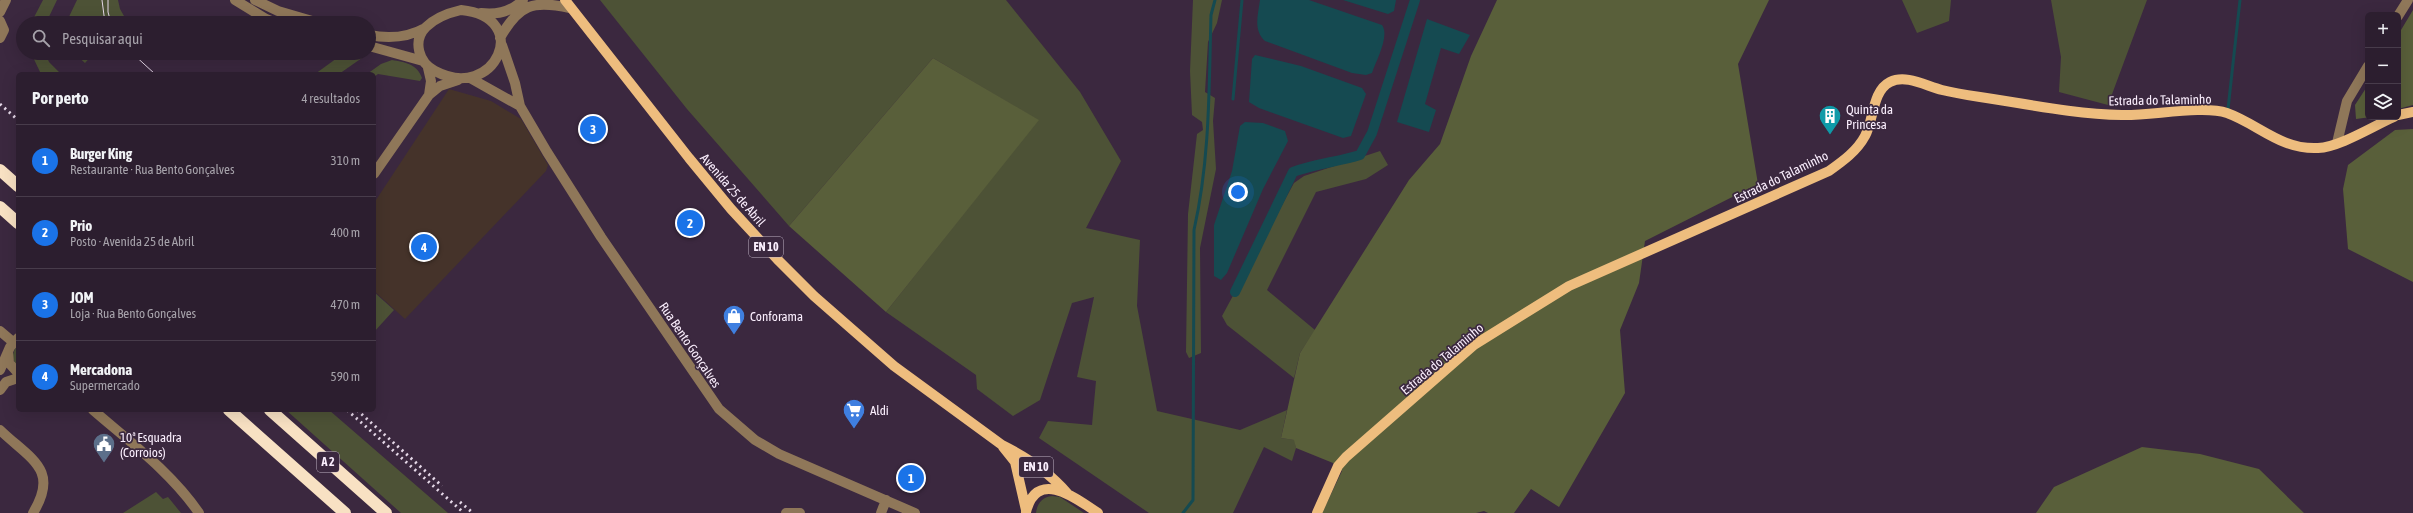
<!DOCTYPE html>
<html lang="pt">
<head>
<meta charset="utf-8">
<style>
	body { margin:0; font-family:"Asap Condensed",sans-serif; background:#382b3b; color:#f1f3f6 }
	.controls { position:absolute; right:12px; top:12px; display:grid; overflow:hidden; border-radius:6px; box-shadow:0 4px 16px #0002 }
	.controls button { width:36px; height:36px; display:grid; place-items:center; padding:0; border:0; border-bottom:1px solid #483c4b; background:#2c1e2f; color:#f1f3f6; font:20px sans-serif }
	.you { position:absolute; left:1238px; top:192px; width:14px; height:14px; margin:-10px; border:3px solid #fff; border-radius:50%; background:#1a73e8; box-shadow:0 0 0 6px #1a73e833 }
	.badge { display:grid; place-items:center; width:26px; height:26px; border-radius:50%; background:#1a73e8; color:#fff; font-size:13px; font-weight:700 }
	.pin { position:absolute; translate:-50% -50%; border:2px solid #fff; box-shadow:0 1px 4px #0006 }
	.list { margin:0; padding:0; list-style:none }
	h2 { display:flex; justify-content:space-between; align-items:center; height:52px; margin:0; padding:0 16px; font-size:17px }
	h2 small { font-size:13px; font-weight:400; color:#a6a2aa }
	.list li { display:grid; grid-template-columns:26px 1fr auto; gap:12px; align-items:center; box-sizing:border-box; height:72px; padding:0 16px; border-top:1px solid #483c4b }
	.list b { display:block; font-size:15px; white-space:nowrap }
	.list p { margin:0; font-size:13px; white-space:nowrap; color:#a6a2aa }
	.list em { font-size:13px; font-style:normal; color:#a6a2aa }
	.icon { flex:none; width:22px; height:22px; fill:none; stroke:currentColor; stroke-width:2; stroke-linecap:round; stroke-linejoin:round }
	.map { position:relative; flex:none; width:2413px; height:513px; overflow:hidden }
	.search { position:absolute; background:#2c1e2f; box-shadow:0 4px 16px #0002; left:16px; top:16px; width:360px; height:44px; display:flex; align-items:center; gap:10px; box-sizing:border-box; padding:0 14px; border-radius:22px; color:#a6a2aa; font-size:15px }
	.panel { position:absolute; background:#2c1e2f; box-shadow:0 4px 16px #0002; left:16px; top:72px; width:360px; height:340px; border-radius:6px }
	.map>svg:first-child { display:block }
</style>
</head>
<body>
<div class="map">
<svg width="2413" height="513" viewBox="0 0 2413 513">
	<rect width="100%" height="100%" fill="#3b283f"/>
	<path fill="#45332a" d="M 449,89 L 491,101 L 521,119 L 548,165 L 546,171 L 405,319 L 374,291 L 374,203 Z"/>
	<path fill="#4d5236" d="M 43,0 L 57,0 L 46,23 L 31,23 Z
		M 77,0 L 118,0 L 120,9 L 128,23 L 66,23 Z
		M 600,0 L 1006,0 L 1080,92 L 1121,161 L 1086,228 L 1140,240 L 1137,306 L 1157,411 L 1240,430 L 1287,410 L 1281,438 L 1295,440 L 1296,448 L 1292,461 L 1264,447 L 1233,513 L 1149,513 L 1039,438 L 1048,421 L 1092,425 L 1096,381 L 1077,377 L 1094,297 L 1072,303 L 1040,400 L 1013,416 L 977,389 L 976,375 L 886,312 L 1038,120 L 933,58 L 789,226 L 687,109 Z
		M 1193,0 L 1222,0 L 1217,23 L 1208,42 L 1205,92 L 1215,98 L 1213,121 L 1216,169 L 1200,248 L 1201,353 L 1189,358 L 1186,352 L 1188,214 L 1197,134 L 1203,130 L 1202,122 L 1192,115 L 1190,71 Z
		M 1902,0 L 1951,0 L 1949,21 L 1917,33 Z
		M 2051,0 L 2147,0 L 2108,105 L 2059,92 L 2061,57 Z
		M 31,53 L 45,53 L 49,62 L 61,74 L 41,74 Z
		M 74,53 L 94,53 L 85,63 Z
		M 344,53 L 369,53 L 339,74 L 315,74 Z
		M 392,60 C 405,62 417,64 422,78 L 420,81 L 378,74 L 374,77 L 374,74 L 367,74 L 381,64 Z
		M 1380,151 L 1388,165 L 1366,179 L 1316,192 L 1267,290 L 1315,330 L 1300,353 L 1294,378 L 1227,325 L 1222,316 L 1294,183 L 1304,176 Z
		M 374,292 L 394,310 L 374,332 Z
		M 15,348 L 18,350 L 18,367 L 12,358 Z
		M 286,410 L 329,410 L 448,513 L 401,513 Z
		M 156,492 L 163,499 L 168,497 L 181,513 L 123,513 Z
		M 1052,496 L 1060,497 L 1084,513 L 1036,513 C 1037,504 1042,497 1052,496 Z"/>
	<path fill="#595f3a" d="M 1497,0 L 1769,0 L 1738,64 L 1758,184 L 1645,241 L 1639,283 L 1620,330 L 1625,393 L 1559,507 L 1531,489 L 1514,513 L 1488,513 L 1484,511 L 1476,513 L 1322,513 L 1342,471 L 1333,463 L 1296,448 L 1294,440 L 1281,438 L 1300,353 L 1409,180 L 1440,144 L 1471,56 Z
		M 2413,10 L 2413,105 L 2398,109 L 2398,35 Z
		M 933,58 L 1039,120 L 886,312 L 789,226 Z
		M 2368,85 L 2368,117 L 2371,117 L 2356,119 L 2355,105 Z
		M 2413,129 L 2413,282 L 2348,249 L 2343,189 L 2348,165 L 2395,130 Z
		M 2142,447 L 2200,454 L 2259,469 L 2304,513 L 2036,513 L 2054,487 Z"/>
	<path fill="#154a51" d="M 1260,0 L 1309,0 L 1382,25 C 1390,36 1376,61 1372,73 L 1366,75 L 1352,73 L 1265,41 C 1253,30 1258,15 1260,0 Z
		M 1343,0 L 1396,0 L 1394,11 L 1388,14 Z
		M 1427,19 L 1470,35 L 1459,54 L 1441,48 L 1425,104 L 1436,110 L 1429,132 L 1397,122 Z
		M 1255,55 L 1301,66 L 1362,88 L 1366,94 L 1351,136 L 1343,138 L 1259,108 L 1249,102 L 1252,59 Z
		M 1245,122 L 1263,123 L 1285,131 L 1288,141 L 1263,189 L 1227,273 L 1221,280 L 1214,276 L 1214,225 L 1232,171 L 1240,126 Z"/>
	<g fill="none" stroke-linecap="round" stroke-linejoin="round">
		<path stroke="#154a51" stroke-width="3" d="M 1233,99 L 1242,0
			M 2228,109 L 2240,0
			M 1183,513 L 1193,500 L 1194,230 C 1210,160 1209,87 1211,15 L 1215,0"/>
		<path stroke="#154a51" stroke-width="10" d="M 1235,292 L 1293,172 C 1314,164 1337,162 1360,155 L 1372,133 L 1415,0"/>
		<path stroke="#8f7759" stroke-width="10" d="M 235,0 L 266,19 L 276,23
			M 255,0 L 278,11 L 319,23
			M 461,10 C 534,17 495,103 435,71 C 419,63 412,41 426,27 C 435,18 448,13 461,10 Z
			M 0,12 L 6,0
			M 481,13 C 497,15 511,12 523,0
			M 2398,16 L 2408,0
			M 0,21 L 4,30 L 0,38
			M 369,35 C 389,39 407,38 425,28
			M 500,38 C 519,4 533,0 570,8
			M 502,45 L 515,83 L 520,106 L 547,152 L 601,237 L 719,409 L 755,440 L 779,454 L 915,513
			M 369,46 L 423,61
			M 428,68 L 431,81 L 429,95
			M 470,78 L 520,106
			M 2337,143 L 2347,101 L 2368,66
			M 374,174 L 429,95 L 440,86 L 458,80
			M 0,331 L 13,342
			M 8,352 L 9,363 L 18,373
			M 0,370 L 10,347 L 18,338
			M 0,390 L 6,382 L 18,378
			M 93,410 C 130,442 171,472 199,513
			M 0,430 C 30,459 60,469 33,513
			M 786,513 L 800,513
			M 881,513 L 886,500"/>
		<path stroke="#eebd7e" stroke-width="10" d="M 565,0 L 689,158 L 731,209 L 779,261 L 814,296 L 894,366 L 1002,445 C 1026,457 1050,473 1067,493
			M 2398,115 L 2413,112
			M 1003,447 L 1015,462 L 1026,510
			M 1026,512 C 1037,468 1076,498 1098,513
			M 1317,513 L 1338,466 L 1346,457 L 1474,345 L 1569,286 L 1829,171 C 1843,161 1857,151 1865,136 C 1874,120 1872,91 1890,82 C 1906,74 1926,86 1942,90 C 1954,93 1967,95 1980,97 C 2027,104 2074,114 2122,115 C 2150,116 2203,105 2227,113 C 2258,124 2281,150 2318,148 C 2340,147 2373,126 2394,117"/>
		<path stroke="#f8e1c3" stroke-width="12" d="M 0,170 L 18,186
			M 0,207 L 18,223
			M 229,410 L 345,513
			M 270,410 L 386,513"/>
		<path stroke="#e5d8e8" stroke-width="1" d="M 102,0 L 105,23
			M 108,0 L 108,12 L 111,23
			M 132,53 L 155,74"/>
		<path stroke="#e5d8e8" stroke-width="3" stroke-dasharray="2 4" stroke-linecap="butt" d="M 0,104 L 18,120
			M 347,410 L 464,513
			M 357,410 L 442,486
			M 460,502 L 473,513"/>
	</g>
	<defs>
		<g id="building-pin" transform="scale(1.15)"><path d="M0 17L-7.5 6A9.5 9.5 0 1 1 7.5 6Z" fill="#0f9aa8" stroke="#3b283f"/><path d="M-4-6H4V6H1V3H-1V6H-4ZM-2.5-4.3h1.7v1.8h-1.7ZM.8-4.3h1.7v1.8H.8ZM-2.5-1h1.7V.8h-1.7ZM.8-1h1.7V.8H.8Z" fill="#fff"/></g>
		<g id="shop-pin" transform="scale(1.15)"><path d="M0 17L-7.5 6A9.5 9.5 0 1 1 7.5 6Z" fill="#3f7fe0" stroke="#3b283f"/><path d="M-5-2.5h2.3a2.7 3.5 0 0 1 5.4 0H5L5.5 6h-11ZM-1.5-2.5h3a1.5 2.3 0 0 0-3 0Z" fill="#fff"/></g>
		<g id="supermarket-pin" transform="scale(1.15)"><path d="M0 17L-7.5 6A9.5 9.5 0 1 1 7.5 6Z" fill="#3f7fe0" stroke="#3b283f"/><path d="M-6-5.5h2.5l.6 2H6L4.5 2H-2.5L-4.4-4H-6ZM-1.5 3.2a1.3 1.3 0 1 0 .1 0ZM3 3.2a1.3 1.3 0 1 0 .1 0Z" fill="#fff"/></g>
		<g id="civic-pin" transform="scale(1.15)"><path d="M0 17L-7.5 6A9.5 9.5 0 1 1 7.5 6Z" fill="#5c6f8a" stroke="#3b283f"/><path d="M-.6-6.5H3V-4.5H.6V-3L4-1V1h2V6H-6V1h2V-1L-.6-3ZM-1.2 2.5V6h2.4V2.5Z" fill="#fff"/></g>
	</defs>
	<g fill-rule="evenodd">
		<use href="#building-pin" x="1830" y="116"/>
		<use href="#shop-pin" x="734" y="316"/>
		<use href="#supermarket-pin" x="854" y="410"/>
		<use href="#civic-pin" x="104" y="444"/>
	</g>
	<g text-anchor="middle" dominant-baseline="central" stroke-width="3.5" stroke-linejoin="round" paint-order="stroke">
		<g fill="#3b283f" stroke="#c1b3c5" stroke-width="1">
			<rect x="749" y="237" width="34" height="20" rx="3"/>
			<rect x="317" y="452" width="22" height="20" rx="3"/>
			<rect x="1019" y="457" width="34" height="20" rx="3"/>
		</g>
		<g font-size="12" font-weight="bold" fill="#fbeffe">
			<text x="766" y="247">EN 10</text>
			<text x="328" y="462">A 2</text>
			<text x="1036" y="467">EN 10</text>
		</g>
		<g font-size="13" fill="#fbeffe" stroke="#3b283f">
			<text transform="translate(2160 100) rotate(-1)">Estrada do Talaminho</text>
			<text transform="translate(1781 177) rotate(-26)">Estrada do Talaminho</text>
			<text transform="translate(733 190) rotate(49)">Avenida 25 de Abril</text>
			<text transform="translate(690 345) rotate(56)">Rua Bento Gonçalves</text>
			<text transform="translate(1442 359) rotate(-40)">Estrada do Talaminho</text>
		</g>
		<g font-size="13" fill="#fbeffe" stroke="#3b283f" text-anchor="start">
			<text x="1846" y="109">Quinta da<tspan x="1846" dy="15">Princesa</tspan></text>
			<text x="750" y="316">Conforama</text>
			<text x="870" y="410">Aldi</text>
			<text x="120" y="437">10ª Esquadra<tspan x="120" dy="15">(Corroios)</tspan></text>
		</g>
	</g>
</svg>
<div class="controls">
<button>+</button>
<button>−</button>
<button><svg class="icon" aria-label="layers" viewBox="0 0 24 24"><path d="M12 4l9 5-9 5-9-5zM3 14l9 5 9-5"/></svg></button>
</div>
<div class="you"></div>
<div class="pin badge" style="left:911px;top:478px">1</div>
<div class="pin badge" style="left:690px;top:223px">2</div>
<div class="pin badge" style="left:593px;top:129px">3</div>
<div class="pin badge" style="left:424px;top:247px">4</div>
<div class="search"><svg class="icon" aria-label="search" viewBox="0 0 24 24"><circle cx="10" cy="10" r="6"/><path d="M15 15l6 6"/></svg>Pesquisar aqui</div>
<section class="panel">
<h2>Por perto<small>4 resultados</small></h2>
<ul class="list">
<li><span class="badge">1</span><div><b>Burger King</b><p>Restaurante · Rua Bento Gonçalves</p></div><em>310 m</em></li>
<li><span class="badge">2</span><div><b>Prio</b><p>Posto · Avenida 25 de Abril</p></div><em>400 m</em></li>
<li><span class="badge">3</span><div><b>JOM</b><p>Loja · Rua Bento Gonçalves</p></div><em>470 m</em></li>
<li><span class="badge">4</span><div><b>Mercadona</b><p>Supermercado</p></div><em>590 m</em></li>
</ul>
</section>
</div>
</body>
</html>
